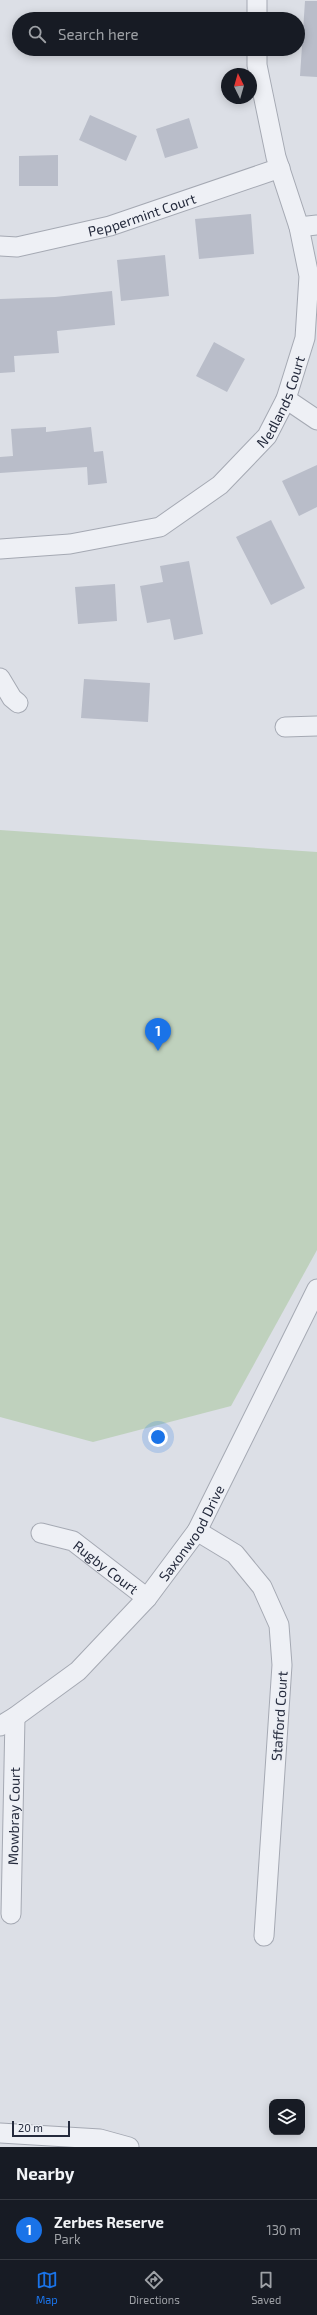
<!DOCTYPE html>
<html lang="en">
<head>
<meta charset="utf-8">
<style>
	body { margin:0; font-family:"Exo 2",sans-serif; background:#20242c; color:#f1f3f6 }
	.controls { position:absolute; right:12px; bottom:12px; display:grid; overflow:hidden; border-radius:8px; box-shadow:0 2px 10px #0003 }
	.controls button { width:36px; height:36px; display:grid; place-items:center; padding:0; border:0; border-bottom:1px solid #363941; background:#171b24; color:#f1f3f6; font:20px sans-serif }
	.compass { position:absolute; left:221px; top:68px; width:36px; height:36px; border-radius:50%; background:#171b24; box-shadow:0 2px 10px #0003; rotate:355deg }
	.scale { position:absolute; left:12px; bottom:10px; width:58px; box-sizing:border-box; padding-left:4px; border:2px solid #252b3d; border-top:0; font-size:11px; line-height:14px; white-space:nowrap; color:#252b3d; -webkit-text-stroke:3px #ebeef4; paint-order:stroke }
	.you { position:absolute; left:158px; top:1437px; width:14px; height:14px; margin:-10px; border:3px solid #fff; border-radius:50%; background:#1a73e8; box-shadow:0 0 0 6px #1a73e833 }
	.badge { display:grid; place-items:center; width:26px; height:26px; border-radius:50%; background:#1a73e8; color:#fff; font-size:13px; font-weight:700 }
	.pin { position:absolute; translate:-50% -33px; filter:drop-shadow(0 1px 2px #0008) }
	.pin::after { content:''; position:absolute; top:21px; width:14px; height:12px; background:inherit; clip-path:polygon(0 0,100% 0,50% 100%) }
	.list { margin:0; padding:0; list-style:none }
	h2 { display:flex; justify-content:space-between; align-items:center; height:52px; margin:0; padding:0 16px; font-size:17px }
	h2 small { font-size:13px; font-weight:400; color:#9ea1a6 }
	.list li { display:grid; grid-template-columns:26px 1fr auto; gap:12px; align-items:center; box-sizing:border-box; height:60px; padding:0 16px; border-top:1px solid #363941 }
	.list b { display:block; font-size:15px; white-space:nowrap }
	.list p { margin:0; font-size:13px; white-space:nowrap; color:#9ea1a6 }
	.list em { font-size:13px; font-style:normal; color:#9ea1a6 }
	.icon { flex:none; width:22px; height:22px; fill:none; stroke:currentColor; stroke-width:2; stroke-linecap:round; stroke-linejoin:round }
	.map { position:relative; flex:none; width:317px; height:2147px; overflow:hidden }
	.search { position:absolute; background:#171b24; box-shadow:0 2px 10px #0003; left:12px; right:12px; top:12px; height:44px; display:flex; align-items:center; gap:10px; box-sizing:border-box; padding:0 14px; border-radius:22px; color:#9ea1a6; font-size:15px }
	.sheet { height:112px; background:#171b24 }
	nav { display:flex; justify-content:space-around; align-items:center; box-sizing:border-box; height:56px; border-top:1px solid #363941; background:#171b24; font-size:11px; color:#9ea1a6 }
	nav a { display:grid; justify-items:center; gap:2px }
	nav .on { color:#1a73e8 }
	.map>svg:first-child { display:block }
</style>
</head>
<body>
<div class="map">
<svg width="317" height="2147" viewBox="0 0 317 2147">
	<rect width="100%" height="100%" fill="#dcdfe6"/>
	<path fill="#bfd1bd" d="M 0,830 L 317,852 L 317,1250 L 231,1406 L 93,1442 L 0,1417 Z"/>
	<path fill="#b9bdc9" d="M 305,1 L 317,1 L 317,77 L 300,76 Z
		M 90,115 L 137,136 L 126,161 L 79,140 Z
		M 189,118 L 198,148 L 165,158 L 156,129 Z
		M 58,155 L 58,186 L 19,186 L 19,156 Z
		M 251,214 L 254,254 L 199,259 L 195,219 Z
		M 165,255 L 169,296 L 121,301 L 117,260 Z
		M 112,291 L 115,325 L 57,331 L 59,353 L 14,356 L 15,372 L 0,373 L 0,299 L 55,297 Z
		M 214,342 L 245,359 L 227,392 L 196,376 Z
		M 46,427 L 46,432 L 91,427 L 94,452 L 103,451 L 107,483 L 88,485 L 87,467 L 0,473 L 0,457 L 13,456 L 11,429 Z
		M 317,465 L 317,507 L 299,516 L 282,481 Z
		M 271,520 L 305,588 L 271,605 L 236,537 Z
		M 189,561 L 203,634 L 174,640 L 170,619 L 147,623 L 140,586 L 163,582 L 160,566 Z
		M 115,584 L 117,621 L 78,624 L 75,587 Z
		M 84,679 L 150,683 L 148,722 L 81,718 Z"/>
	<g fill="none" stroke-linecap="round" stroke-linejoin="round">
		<g stroke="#a5a9b3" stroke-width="21">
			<g id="street">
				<path d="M 257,0 L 257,19"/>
				<path d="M 299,227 L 317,225"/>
				<path id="s1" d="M 0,246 L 17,247 L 110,226 L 280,168"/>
				<path d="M 286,399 L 317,420"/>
				<path id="s2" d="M 0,549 L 70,544 L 160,527 L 220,485 L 267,436 L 286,399 L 305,338 L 309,276 L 299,227 L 276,157 L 257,65 L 257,49"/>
				<path d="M 0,678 L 12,698 L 18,703"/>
				<path d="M 285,727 L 317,726"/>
				<path d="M 197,1531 L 235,1554 L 262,1587 L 279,1625 L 282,1665 L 264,1936"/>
				<path id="s3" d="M 41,1533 L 73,1541 L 147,1598"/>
				<path id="s4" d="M 0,1726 L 15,1717 L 78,1671 L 147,1598 L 197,1531 L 317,1289"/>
				<path id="s5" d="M 11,1914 L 15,1717"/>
				<path d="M 0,2133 L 100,2139 L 129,2147"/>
			</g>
		</g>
		<use href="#street" stroke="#eef0f5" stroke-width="19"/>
	</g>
	<g text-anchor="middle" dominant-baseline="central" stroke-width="3" stroke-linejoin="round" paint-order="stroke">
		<g font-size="14" fill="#252b3d" stroke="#ebeef4">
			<text stroke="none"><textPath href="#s1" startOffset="146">Peppermint Court</textPath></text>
			<text stroke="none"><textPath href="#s2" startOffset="340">Nedlands Court</textPath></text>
			<text stroke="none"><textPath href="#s4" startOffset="275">Saxonwood Drive</textPath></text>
			<text stroke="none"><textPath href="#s3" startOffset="75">Rugby Court</textPath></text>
			<text transform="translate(279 1716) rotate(-86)">Stafford Court</text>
			<text stroke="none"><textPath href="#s5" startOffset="98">Mowbray Court</textPath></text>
		</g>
	</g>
</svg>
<div class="controls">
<button><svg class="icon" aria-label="layers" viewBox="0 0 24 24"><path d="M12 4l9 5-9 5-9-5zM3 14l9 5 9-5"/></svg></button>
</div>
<svg class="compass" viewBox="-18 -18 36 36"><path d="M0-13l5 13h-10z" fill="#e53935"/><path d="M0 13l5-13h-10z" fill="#9ea1a6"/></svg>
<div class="scale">20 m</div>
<div class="you"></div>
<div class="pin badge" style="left:158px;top:1051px">1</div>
<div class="search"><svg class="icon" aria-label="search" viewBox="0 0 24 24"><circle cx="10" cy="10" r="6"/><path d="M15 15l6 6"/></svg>Search here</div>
</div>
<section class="sheet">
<h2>Nearby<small></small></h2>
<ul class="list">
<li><span class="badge">1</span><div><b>Zerbes Reserve</b><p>Park</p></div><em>130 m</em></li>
</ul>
</section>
<nav>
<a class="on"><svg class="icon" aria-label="map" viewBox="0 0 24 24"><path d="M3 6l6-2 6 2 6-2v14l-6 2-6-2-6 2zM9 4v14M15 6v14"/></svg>Map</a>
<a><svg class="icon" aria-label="directions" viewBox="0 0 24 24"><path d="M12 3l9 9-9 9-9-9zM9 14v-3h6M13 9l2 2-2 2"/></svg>Directions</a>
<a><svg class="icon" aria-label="saved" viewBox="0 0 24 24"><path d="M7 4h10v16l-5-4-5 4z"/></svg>Saved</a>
</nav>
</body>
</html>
